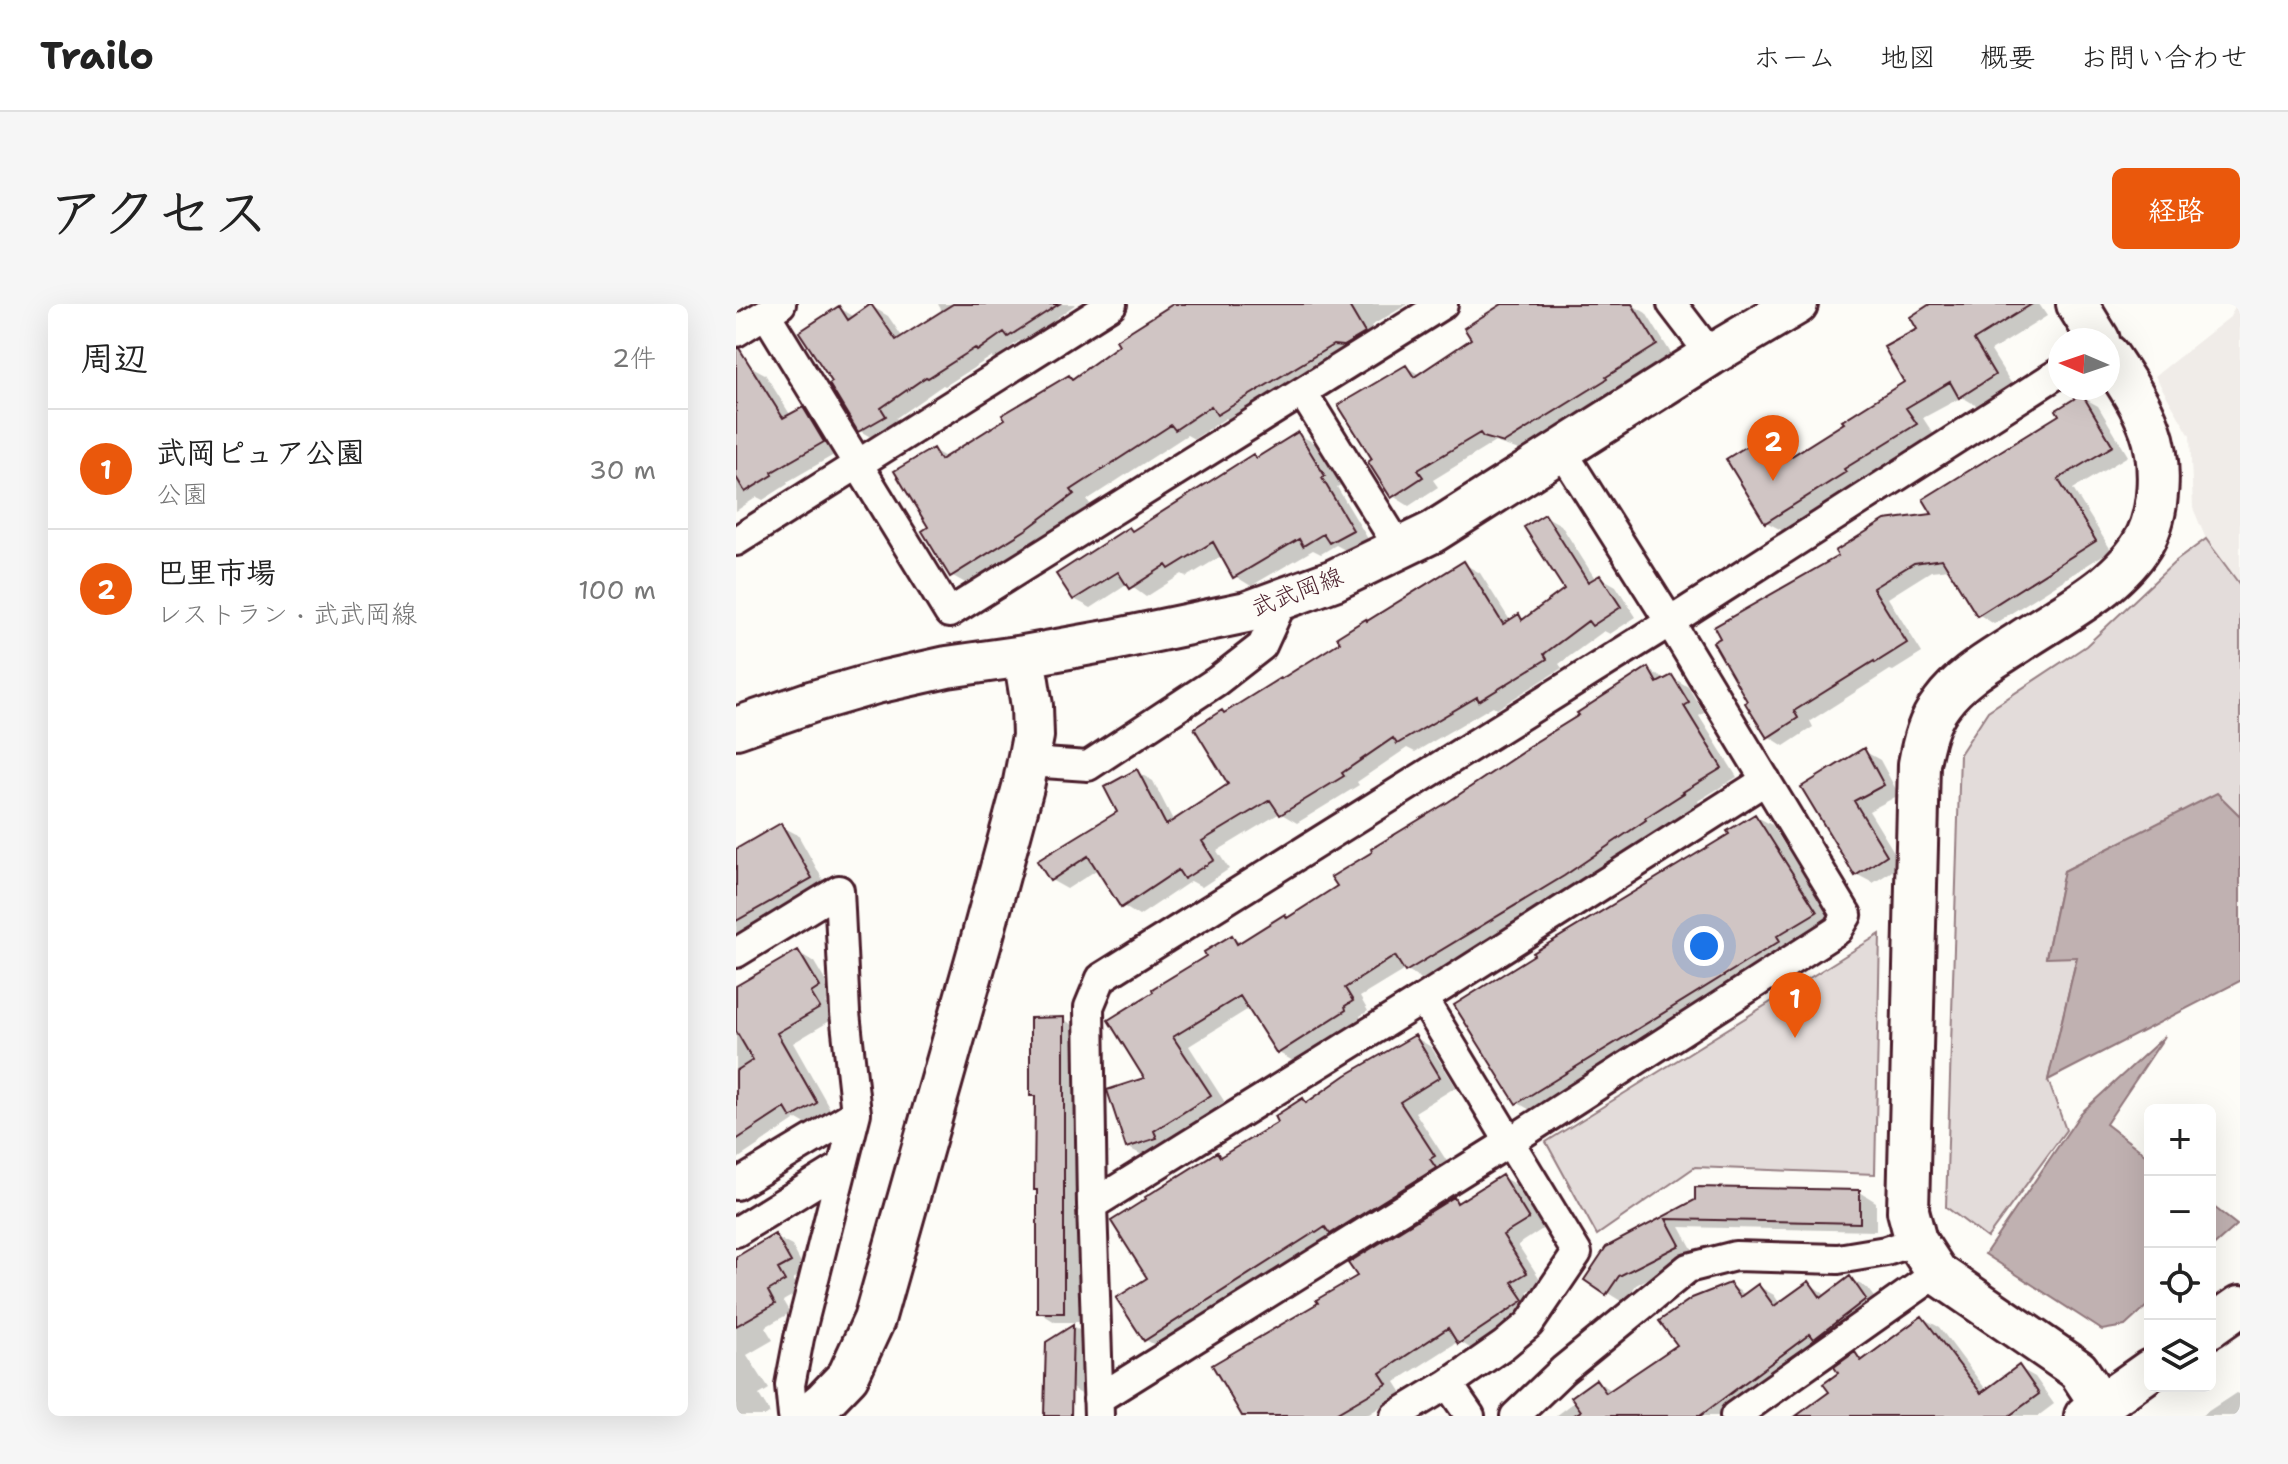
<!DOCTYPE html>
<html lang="ja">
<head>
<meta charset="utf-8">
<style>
	body { margin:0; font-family:"Shantell Sans","Klee One",sans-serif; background:#f6f6f6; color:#222 }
	.controls { position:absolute; right:24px; bottom:24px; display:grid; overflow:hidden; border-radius:12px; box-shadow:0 8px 32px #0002 }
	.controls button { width:72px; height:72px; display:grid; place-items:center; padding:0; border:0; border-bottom:2px solid #e0e0e0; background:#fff; color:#222; font:40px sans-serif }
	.compass { position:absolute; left:1312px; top:24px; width:72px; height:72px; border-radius:50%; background:#fff; box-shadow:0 8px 32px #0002; rotate:272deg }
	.you { position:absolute; left:968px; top:642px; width:28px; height:28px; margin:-20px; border:6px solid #fff; border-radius:50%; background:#1a73e8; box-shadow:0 0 0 12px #1a73e833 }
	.badge { display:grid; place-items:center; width:52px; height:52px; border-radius:50%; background:#ea580c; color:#fff; font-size:26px; font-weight:700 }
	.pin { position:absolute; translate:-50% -66px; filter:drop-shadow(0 2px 4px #0008) }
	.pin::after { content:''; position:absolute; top:42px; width:28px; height:24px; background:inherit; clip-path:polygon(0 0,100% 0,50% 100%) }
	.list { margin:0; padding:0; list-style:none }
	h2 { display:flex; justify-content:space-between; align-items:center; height:104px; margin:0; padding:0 32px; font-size:34px }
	h2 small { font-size:26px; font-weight:400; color:#767676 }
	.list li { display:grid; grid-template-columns:52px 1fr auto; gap:24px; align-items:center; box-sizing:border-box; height:120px; padding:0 32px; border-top:2px solid #e0e0e0 }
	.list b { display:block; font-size:30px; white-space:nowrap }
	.list p { margin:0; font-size:26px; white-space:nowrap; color:#767676 }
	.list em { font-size:26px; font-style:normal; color:#767676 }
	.icon { flex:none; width:44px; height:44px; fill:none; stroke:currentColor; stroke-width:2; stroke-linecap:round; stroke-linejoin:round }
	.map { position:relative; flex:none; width:1504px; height:1112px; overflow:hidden; border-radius:12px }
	header { display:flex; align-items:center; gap:48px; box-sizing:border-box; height:112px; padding:0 40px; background:#fff; border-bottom:2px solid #e0e0e0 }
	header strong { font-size:38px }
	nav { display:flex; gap:44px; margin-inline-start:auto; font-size:28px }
	.intro { display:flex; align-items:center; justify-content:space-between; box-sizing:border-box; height:192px; padding:0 48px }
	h1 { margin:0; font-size:56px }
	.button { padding:20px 36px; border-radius:12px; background:#ea580c; color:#fff; font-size:28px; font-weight:700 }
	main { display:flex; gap:48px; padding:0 48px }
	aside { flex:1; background:#fff; border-radius:12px; box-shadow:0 8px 32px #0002 }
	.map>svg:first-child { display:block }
</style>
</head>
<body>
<header>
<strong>Trailo</strong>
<nav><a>ホーム</a><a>地図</a><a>概要</a><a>お問い合わせ</a></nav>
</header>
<div class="intro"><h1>アクセス</h1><a class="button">経路</a></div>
<main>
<aside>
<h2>周辺<small>2件</small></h2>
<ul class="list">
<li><span class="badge">1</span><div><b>武岡ピュア公園</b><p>公園</p></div><em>30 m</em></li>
<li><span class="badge">2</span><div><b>巴里市場</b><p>レストラン · 武武岡線</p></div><em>100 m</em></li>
</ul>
</aside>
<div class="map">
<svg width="1504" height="1112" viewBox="0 0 1504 1112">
	<rect width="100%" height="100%" fill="#fdfcf7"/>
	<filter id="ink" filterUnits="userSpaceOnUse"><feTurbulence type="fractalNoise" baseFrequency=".0125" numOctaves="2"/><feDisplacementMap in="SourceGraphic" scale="16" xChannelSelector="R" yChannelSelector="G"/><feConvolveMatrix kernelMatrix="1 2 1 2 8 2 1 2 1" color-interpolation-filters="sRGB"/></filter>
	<g filter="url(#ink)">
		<path fill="#f0ece8" d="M 1500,0 L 1504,0 L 1504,281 L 1470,235 L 1457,204 L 1454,132 L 1419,72 L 1494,13 Z"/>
		<path fill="#e3dcda" stroke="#967e82" stroke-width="2" d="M 1470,235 L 1504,281 L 1504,512 L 1481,490 L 1328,567 L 1310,653 L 1341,652 L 1312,776 L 1330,826 L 1251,934 L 1210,903 L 1224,450 L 1252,407 L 1350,342 L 1440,257 Z
			M 1144,630 L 1139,870 L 959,863 L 861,931 L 810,838 Z"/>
		<path fill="#c0b1b1" stroke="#91777b" stroke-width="2" d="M 1481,489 L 1504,512 L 1504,677 L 1312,776 L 1341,653 L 1310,654 L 1328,567 Z
			M 1429,732 L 1370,820 L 1414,854 L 1414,999 L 1389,1022 L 1366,1026 L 1249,950 L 1345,809 Z
			M 1474,900 L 1501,921 L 1474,945 Z"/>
		<path fill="#0003" d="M 202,0 L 340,0 L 319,15 L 322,20 L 289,41 L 283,37 L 258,55 L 255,53 L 209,82 L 207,81 L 160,114 L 165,122 L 140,136 L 124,127 L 95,80 L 98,78 L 103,4 L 119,13 L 135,2 L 152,12 L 167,34 L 207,9 Z
			M 440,0 L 672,0 L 635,22 L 646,39 L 501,120 L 490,114 L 458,135 L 451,131 L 351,196 L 354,200 L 309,234 L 233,281 L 215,271 L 195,224 L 197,146 L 211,154 L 333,73 L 338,76 Z
			M 768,0 L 895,0 L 910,9 L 936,51 L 885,82 L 887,85 L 786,147 L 759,138 L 697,176 L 702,183 L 673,202 L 657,192 L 639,156 L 670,63 L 684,71 L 738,36 Z
			M 1198,0 L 1303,0 L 1311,12 L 1255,47 L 1277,82 L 1243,103 L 1226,93 L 1187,114 L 1198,131 L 1125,176 L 1127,179 L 1049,228 L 1030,218 L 1019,140 L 1037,150 L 1044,162 L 1171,79 L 1184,25 Z
			M 12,61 L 29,70 L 55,112 L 67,105 L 83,115 L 103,148 L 51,178 L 52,180 L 27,196 L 21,193 L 0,207 L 0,69 Z
			M 1346,93 L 1362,102 L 1392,152 L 1337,185 L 1375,246 L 1258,320 L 1242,310 L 1214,265 L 1195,267 L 1152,294 L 1186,349 L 1157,367 L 1154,366 L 1074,417 L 1077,423 L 1048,442 L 1032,432 L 1011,399 L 1200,212 Z
			M 562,130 L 578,139 L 605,181 L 601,183 L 632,235 L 611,247 L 600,241 L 585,250 L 577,246 L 515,282 L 499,272 L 487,251 L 451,273 L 446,270 L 410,293 L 392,280 L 355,304 L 338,295 L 398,228 Z
			M 809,212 L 825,221 L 860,276 L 864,273 L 880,282 L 900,313 L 874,330 L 868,327 L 823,360 L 826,364 L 761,405 L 757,402 L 679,448 L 671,444 L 621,478 L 623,481 L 561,519 L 544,509 L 481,547 L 493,565 L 466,583 L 455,577 L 403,612 L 387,602 L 362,565 L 331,585 L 315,576 L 384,509 L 401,468 L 417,477 L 438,518 L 495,480 L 490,411 L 546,377 L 633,319 L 728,260 L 744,269 L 775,318 L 783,313 L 789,316 L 831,286 Z
			M 912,366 L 928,375 L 936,373 L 952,383 L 968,409 L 963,412 L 1001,473 L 962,497 L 963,499 L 924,524 L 925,526 L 845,580 L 687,676 L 670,665 L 624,693 L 632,707 L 624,712 L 625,715 L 559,758 L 543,749 L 514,704 L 453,742 L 490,800 L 434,837 L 436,843 L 408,852 L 391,843 L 411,775 L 473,652 L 496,634 L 506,639 L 549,612 L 553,615 L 604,583 L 794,446 Z
			M 1128,447 L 1144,456 L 1163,491 L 1133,507 L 1166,561 L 1137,579 L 1120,570 L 1068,484 Z
			M 1019,512 L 1036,521 L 1096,617 L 798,808 L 782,799 L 721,702 L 995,530 Z
			M 45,522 L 62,531 L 91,583 L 0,641 L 0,547 Z
			M 62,648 L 78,658 L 99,693 L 90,698 L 99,714 L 57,739 L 96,808 L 73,822 L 61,815 L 0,856 L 0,685 Z
			M 327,715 L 343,725 L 343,1018 L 319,1018 L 303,1008 L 303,887 L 301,794 L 296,791 Z
			M 679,733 L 695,743 L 720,783 L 679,808 L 714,862 L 426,1045 L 410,1036 L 383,994 L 413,975 L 481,851 L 487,854 L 545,819 L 567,796 L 572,799 Z
			M 766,873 L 782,882 L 808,924 L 782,941 L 806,978 L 791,988 L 803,1006 L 740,1048 L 723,1037 L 659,1078 L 666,1089 L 633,1110 L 626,1112 L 508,1112 L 584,1000 L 624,972 L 718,895 L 725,899 Z
			M 1124,888 L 1140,898 L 1140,927 L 944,923 L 959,950 L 900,981 L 888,999 L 851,976 L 872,944 L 961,898 Z
			M 39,933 L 56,942 L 70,968 L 57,975 L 64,987 L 47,997 L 54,1009 L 29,1023 L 37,1036 L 11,1051 L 33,1085 L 23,1091 L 34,1109 L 30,1112 L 0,1112 L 0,955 Z
			M 1114,975 L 1131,984 L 1146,1004 L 992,1112 L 820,1112 L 840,1097 L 860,1077 L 877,1087 L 944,1042 L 994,981 L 1010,991 L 1022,982 L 1038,991 L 1044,1000 L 1073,979 L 1091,992 Z
			M 1186,1014 L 1203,1023 L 1251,1087 L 1283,1064 L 1299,1073 L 1318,1100 L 1302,1112 L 1063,1112 L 1096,1089 L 1105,1069 L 1119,1050 L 1129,1057 Z
			M 338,1023 L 353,1032 L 352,1094 L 337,1085 L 309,1041 Z
			M 1500,1089 L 1504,1091 L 1504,1112 L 1465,1112 Z"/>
		<path fill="#d0c5c4" stroke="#4a1f2b" stroke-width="2" d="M 135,0 L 160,36 L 217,0 L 323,0 L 272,33 L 268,28 L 241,47 L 239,44 L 192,74 L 190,73 L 145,104 L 150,112 L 122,128 L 93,80 L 96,78 L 63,28 L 103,2 L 112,16 Z
			M 437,0 L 612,0 L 629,29 L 607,42 L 597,41 L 481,111 L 475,102 L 439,126 L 435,121 L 335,186 L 338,190 L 291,225 L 214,273 L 186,227 L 192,223 L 158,167 L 197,144 L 204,156 L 269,115 L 266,111 L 333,71 L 336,75 L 383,41 L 380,36 Z
			M 766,0 L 896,0 L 921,41 L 870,73 L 871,75 L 768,139 L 747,133 L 744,129 L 682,166 L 687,173 L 655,194 L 632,158 L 636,155 L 602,101 L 670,61 L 678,73 L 735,35 L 728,24 Z
			M 1194,0 L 1296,0 L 1238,36 L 1259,71 L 1223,94 L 1214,78 L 1170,104 L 1181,120 L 1108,165 L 1110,168 L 1029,219 L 990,155 L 1019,137 L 1035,165 L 1108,119 L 1106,117 L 1168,78 L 1148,43 L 1181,25 L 1174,13 Z
			M 3,44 L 47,114 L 67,103 L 88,138 L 36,168 L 37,171 L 9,188 L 0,173 L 0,45 Z
			M 1346,90 L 1377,142 L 1322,175 L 1360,237 L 1241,312 L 1206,255 L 1178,259 L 1137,284 L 1171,339 L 1139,359 L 1138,357 L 1058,407 L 1062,414 L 1031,434 L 1009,399 L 1011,397 L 977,338 L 984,334 L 978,323 L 1102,252 L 1099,247 L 1149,216 L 1196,210 L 1187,195 L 1323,111 L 1320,106 Z
			M 562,128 L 589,172 L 586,174 L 617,226 L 593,239 L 587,230 L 567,242 L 563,235 L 497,274 L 477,238 L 433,265 L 430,261 L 393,285 L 382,268 L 337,296 L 320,270 L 393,223 L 396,227 L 517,150 L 520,154 Z
			M 809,210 L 852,278 L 864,271 L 885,303 L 856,322 L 852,317 L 808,350 L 811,355 L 743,397 L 741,393 L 661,440 L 657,434 L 606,469 L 608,472 L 544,511 L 534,496 L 466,537 L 478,556 L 448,575 L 442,566 L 385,604 L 352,552 L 314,577 L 301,557 L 381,508 L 368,483 L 401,465 L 430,521 L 492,480 L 458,424 L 486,406 L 488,409 L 544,374 L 545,375 L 604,338 L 601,333 L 630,315 L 631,317 L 728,257 L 767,320 L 783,310 L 786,316 L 828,285 L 788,223 Z
			M 912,363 L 921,379 L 936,371 L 953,399 L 948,402 L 986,464 L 947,488 L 948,489 L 909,514 L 910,516 L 828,572 L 669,668 L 659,652 L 609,684 L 617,697 L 609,702 L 610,706 L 541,750 L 504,692 L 437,733 L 475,791 L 418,827 L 421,834 L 390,844 L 371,786 L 408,774 L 372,716 L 417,688 L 416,685 L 470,652 L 468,648 L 496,631 L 501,640 L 549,610 L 551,614 L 601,582 L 595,573 L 636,548 L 635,545 L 712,498 L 791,445 L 790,444 L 843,411 L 841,409 Z
			M 1128,444 L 1148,481 L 1118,497 L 1151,551 L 1119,572 L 1065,483 Z
			M 1019,510 L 1081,608 L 1041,632 L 1044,637 L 780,800 L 718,701 L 798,651 L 797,649 L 993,530 L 991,527 Z
			M 45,519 L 76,574 L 0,617 L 0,545 Z
			M 62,646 L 84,683 L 75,689 L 84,704 L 41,729 L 81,799 L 55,814 L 49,804 L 0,836 L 0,767 L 17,756 L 0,727 L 0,682 Z
			M 328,713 L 328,1009 L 301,1009 L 301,886 L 298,886 L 299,792 L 294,792 L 294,714 Z
			M 679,731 L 704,773 L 664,798 L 699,852 L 694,855 L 700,864 L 594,930 L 589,923 L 580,929 L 579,928 L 408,1037 L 380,994 L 411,974 L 375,917 L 410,895 L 409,893 L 481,848 L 484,853 L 542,818 L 539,812 L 567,794 L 570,799 L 610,771 Z
			M 766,871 L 793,915 L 767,931 L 791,969 L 776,978 L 788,996 L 722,1040 L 712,1024 L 644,1069 L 651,1080 L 596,1112 L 506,1112 L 476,1061 L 582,999 L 580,996 L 621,972 L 612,959 L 718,893 L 721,899 Z
			M 959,883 L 1124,886 L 1124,919 L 930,915 L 944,941 L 883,972 L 870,991 L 848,976 L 870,943 L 959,896 Z
			M 39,930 L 55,958 L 42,965 L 49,977 L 32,987 L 39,1000 L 0,1022 L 0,953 Z
			M 1114,972 L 1130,995 L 1078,1035 L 1074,1030 L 964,1112 L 837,1112 L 845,1107 L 835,1093 L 860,1075 L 870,1089 L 941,1041 L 923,1017 L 956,994 L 994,979 L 1004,993 L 1022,980 L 1038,1002 L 1073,977 L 1085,994 Z
			M 1186,1012 L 1245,1089 L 1283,1061 L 1303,1090 L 1273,1112 L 1060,1112 L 1093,1088 L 1087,1080 L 1102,1069 L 1098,1063 L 1119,1048 L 1125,1057 Z
			M 337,1021 L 335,1112 L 308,1112 L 310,1038 Z"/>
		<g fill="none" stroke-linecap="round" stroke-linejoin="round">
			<g stroke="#4a1f2b" stroke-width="34">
				<path id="street" d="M 936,0 L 975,51
					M 30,10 L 213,309 L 707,0
					M 0,28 L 45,0
					M 567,89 L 664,245
					M 0,237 L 376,0
					M 293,458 L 352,462 L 481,377 L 526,342 L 547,296
					M 0,649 L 103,586 L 109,709 L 120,809 L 63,1034 L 54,1081 L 57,1112
					M 687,695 L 1030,476
					M 0,881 L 120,809
					M 356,901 L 687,695 L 841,949 L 793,1020 L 768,1041 L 712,1080 L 659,1112
					M 0,928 L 105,863
					M 712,1080 L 734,1112
					M 362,1095 L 775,837 L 1102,626 L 1111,611 L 934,318 L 826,147
					M 363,1112 L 356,901 L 353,703 L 365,674 L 934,318 L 1324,68
					M 779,1112 L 827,1066 L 952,964 L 999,952 L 1102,955 L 1150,947 L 1180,937
					M 999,1112 L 1201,969"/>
			</g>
			<g stroke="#4a1f2b" stroke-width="46">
				<path id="secondary" d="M 1341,0 L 1363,36
					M 0,424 L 78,397 L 140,379 L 211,363 L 288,352 L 377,336 L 511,308 L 598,276 L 697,228 L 975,51 L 1061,0
					M 1474,1023 L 1504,1002
					M 1365,1101 L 1342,1066 L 1201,969 L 1180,937 L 1172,907 L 1183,460 C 1187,438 1192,417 1206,399 C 1225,373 1256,356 1282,339 C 1310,320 1342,303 1368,282 C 1381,271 1396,257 1405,242 C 1425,212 1426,158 1414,125 C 1404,98 1387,74 1372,51
					M 70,1112 L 88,1097 L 112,1072 L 138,1016 L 245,638 L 287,483 L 297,432 L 296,402 L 288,352
					M 1349,1112 L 1414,1066"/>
			</g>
			<use href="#street" stroke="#fdfcf7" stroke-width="28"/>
			<use href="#secondary" stroke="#fdfcf7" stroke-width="40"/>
		</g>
	</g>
	<g text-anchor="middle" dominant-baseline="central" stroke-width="8" stroke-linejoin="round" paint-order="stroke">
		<g font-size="24" fill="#4a1f2b" stroke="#fdfcf7">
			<text transform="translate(561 288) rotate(-21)">武武岡線</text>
		</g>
	</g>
</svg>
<div class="controls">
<button>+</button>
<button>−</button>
<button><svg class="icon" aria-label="locate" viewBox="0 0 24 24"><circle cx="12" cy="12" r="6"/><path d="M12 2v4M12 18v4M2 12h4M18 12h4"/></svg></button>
<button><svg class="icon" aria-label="layers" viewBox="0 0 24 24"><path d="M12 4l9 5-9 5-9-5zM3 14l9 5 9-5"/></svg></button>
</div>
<svg class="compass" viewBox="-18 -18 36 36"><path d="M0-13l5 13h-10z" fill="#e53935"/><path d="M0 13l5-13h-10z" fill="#767676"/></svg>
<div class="you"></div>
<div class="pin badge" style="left:1059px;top:734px">1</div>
<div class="pin badge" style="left:1037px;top:177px">2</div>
</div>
</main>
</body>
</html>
